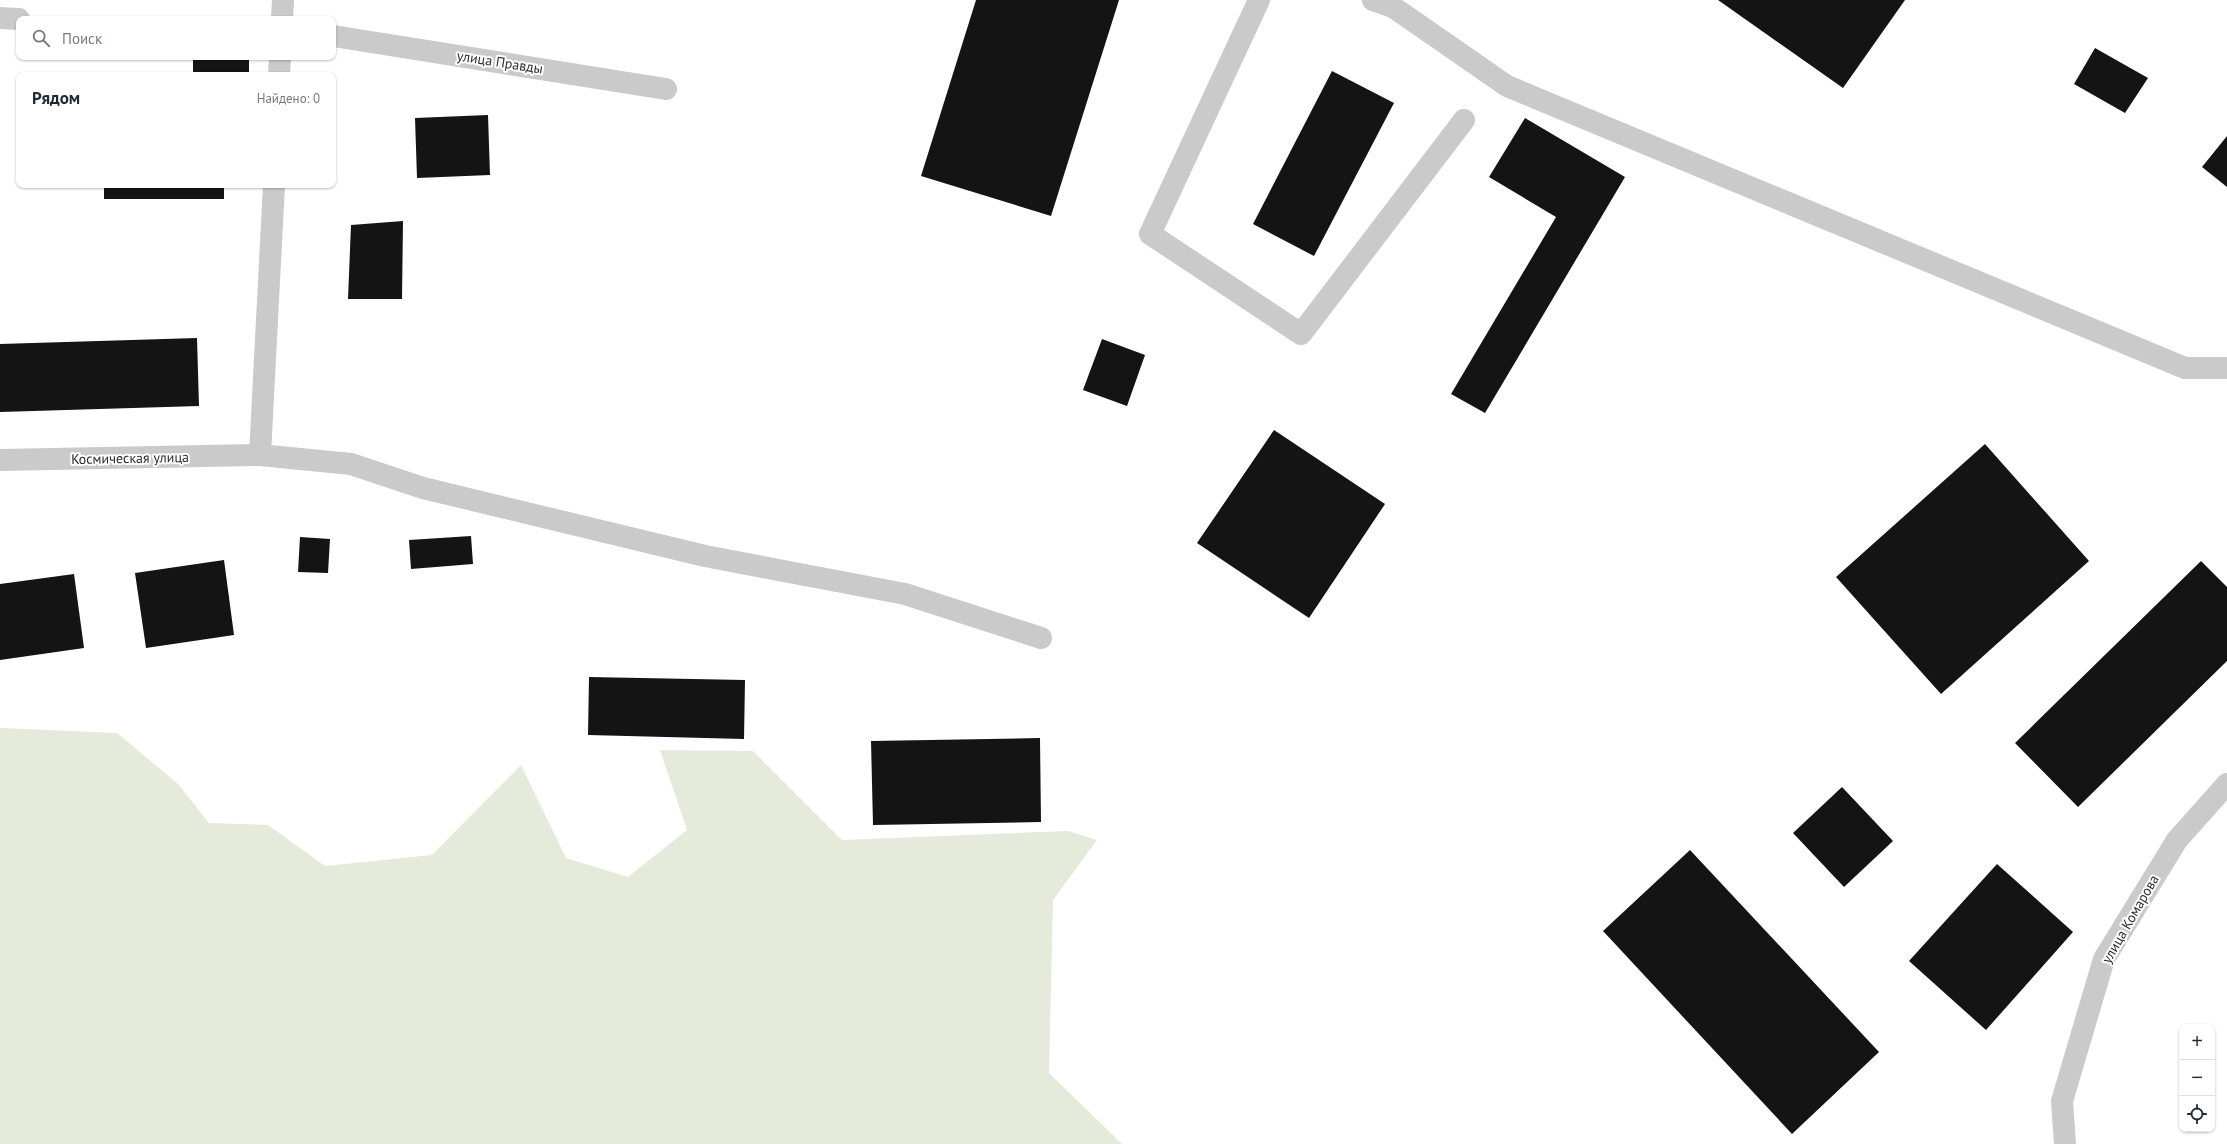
<!DOCTYPE html>
<html lang="ru">
<head>
<meta charset="utf-8">
<style>
	body { margin:0; font-family:"PT Sans",sans-serif; background:#f2f2f3; color:#1f2937 }
	.controls { position:absolute; right:12px; bottom:12px; display:grid; overflow:hidden; border-radius:8px; box-shadow:0 1px 3px #0004 }
	.controls button { width:36px; height:36px; display:grid; place-items:center; padding:0; border:0; border-bottom:1px solid #e0e1e3; background:#fff; color:#1f2937; font:20px sans-serif }
	.list { margin:0; padding:0; list-style:none }
	h2 { display:flex; justify-content:space-between; align-items:center; height:52px; margin:0; padding:0 16px; font-size:17px }
	h2 small { font-size:13px; font-weight:400; color:#747a83 }
	.icon { flex:none; width:22px; height:22px; fill:none; stroke:currentColor; stroke-width:2; stroke-linecap:round; stroke-linejoin:round }
	.map { position:relative; flex:none; width:2227px; height:1144px; overflow:hidden }
	.search { position:absolute; background:#fff; box-shadow:0 1px 3px #0004; left:16px; top:16px; width:320px; height:44px; display:flex; align-items:center; gap:10px; box-sizing:border-box; padding:0 14px; border-radius:8px; color:#747a83; font-size:15px }
	.panel { position:absolute; background:#fff; box-shadow:0 1px 3px #0004; left:16px; top:72px; width:320px; height:116px; border-radius:8px }
	.map>svg:first-child { display:block }
</style>
</head>
<body>
<div class="map">
<svg width="2227" height="1144" viewBox="0 0 2227 1144">
	<rect width="100%" height="100%" fill="#fff"/>
	<path fill="#e5eada" d="M 0,728 L 117,733 L 178,784 L 209,823 L 268,825 L 325,866 L 432,855 L 521,765 L 566,858 L 628,877 L 687,830 L 660,750 L 753,751 L 842,840 L 1068,831 L 1097,840 L 1053,900 L 1049,1073 L 1122,1144 L 0,1144 Z"/>
	<path fill="#141414" d="M 976,0 L 1119,0 L 1051,216 L 921,176 Z
		M 1718,0 L 1905,0 L 1843,88 Z
		M 2095,48 L 2148,78 L 2125,113 L 2074,84 Z
		M 249,59 L 249,75 L 193,75 L 193,60 Z
		M 1332,71 L 1394,103 L 1314,256 L 1253,224 Z
		M 488,115 L 490,175 L 417,178 L 415,118 Z
		M 1525,118 L 1625,177 L 1485,413 L 1451,394 L 1556,217 L 1489,177 Z
		M 2227,136 L 2227,187 L 2202,167 Z
		M 104,185 L 224,185 L 224,199 L 104,199 Z
		M 403,221 L 402,299 L 348,299 L 351,225 Z
		M 197,338 L 199,406 L 0,412 L 0,344 Z
		M 1102,339 L 1145,355 L 1127,406 L 1083,390 Z
		M 1274,430 L 1385,504 L 1309,618 L 1197,543 Z
		M 1985,444 L 2089,561 L 1941,694 L 1836,577 Z
		M 471,536 L 473,564 L 411,569 L 409,540 Z
		M 300,537 L 330,539 L 328,573 L 298,572 Z
		M 224,560 L 234,635 L 146,648 L 135,573 Z
		M 2201,561 L 2227,587 L 2227,661 L 2078,807 L 2015,743 Z
		M 74,574 L 84,648 L 0,660 L 0,584 Z
		M 589,677 L 745,680 L 744,739 L 588,735 Z
		M 1040,738 L 1041,822 L 873,825 L 871,741 Z
		M 1842,787 L 1893,841 L 1844,887 L 1793,833 Z
		M 1690,850 L 1879,1052 L 1792,1134 L 1603,931 Z
		M 1997,864 L 2073,932 L 1986,1030 L 1909,961 Z"/>
	<g fill="none" stroke-linecap="round" stroke-linejoin="round">
		<path stroke="#cacaca" stroke-width="22" d="M 1259,0 L 1150,234 L 1301,334 L 1464,120
			M 1373,0 L 1393,7 L 1507,86 L 2185,368 L 2227,368
			M 0,18 L 19,19
			M 282,19 L 283,0
			M 333,36 L 666,89
			M 279,75 L 280,57
			M 260,455 L 274,185
			M 0,460 L 260,455 L 351,464 L 423,488 L 705,556 L 905,594 L 1041,638
			M 2065,1144 L 2062,1101 L 2104,959 L 2177,840 L 2227,784"/>
	</g>
	<g text-anchor="middle" dominant-baseline="central" stroke-width="4" stroke-linejoin="round" paint-order="stroke">
		<g font-size="14" fill="#2d2d2d" stroke="#fff">
			<text transform="translate(500 62) rotate(9)">улица Правды</text>
			<text transform="translate(130 458) rotate(-1)">Космическая улица</text>
			<text transform="translate(2130 919) rotate(-60)">улица Комарова</text>
		</g>
	</g>
</svg>
<div class="controls">
<button>+</button>
<button>−</button>
<button><svg class="icon" aria-label="locate" viewBox="0 0 24 24"><circle cx="12" cy="12" r="6"/><path d="M12 2v4M12 18v4M2 12h4M18 12h4"/></svg></button>
</div>
<div class="search"><svg class="icon" aria-label="search" viewBox="0 0 24 24"><circle cx="10" cy="10" r="6"/><path d="M15 15l6 6"/></svg>Поиск</div>
<section class="panel">
<h2>Рядом<small>Найдено: 0</small></h2>
<ul class="list">
</ul>
</section>
</div>
</body>
</html>
